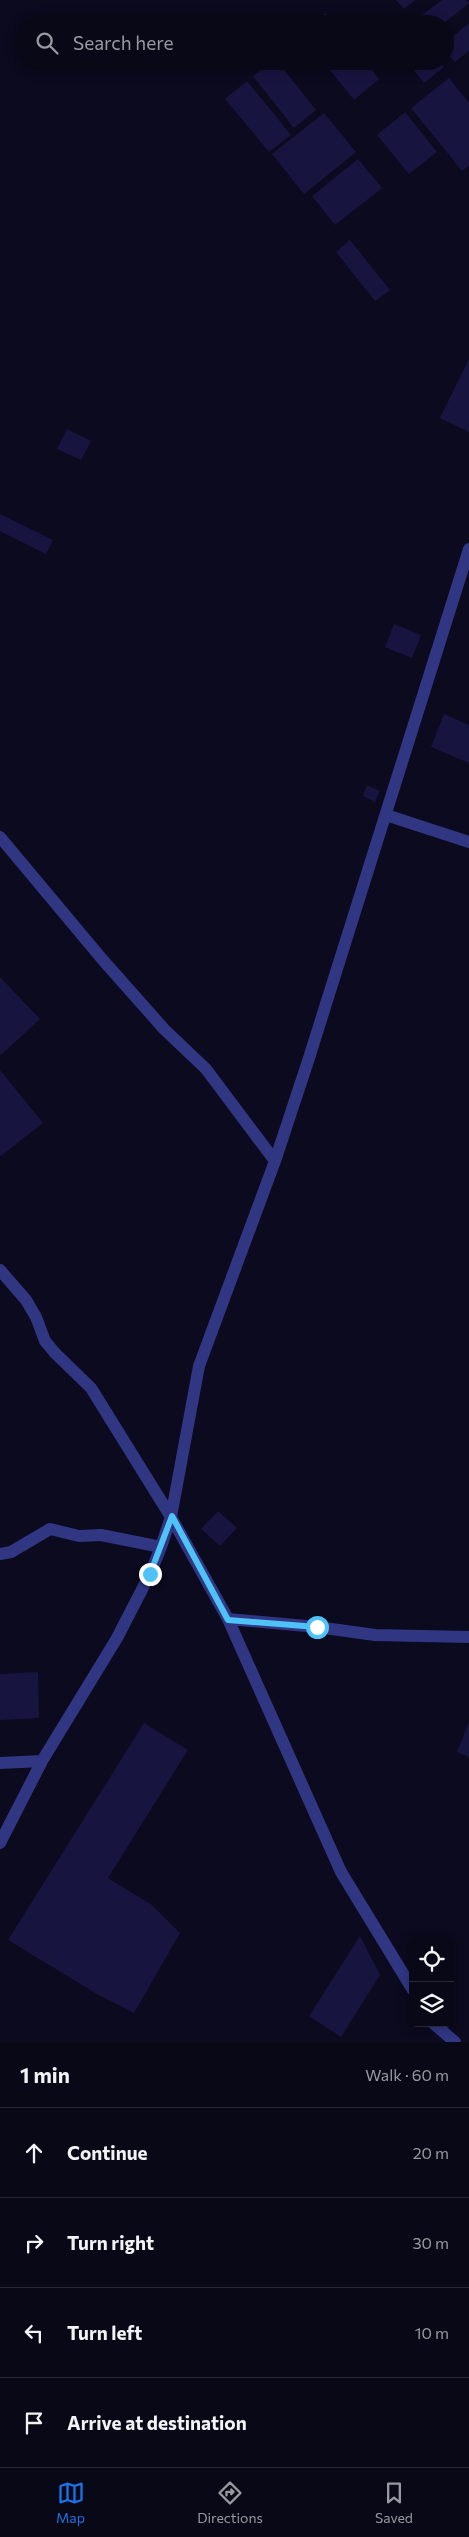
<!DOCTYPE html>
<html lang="en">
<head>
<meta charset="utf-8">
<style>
	body { margin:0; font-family:Commissioner,sans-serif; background:#161623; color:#f1f3f6 }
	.controls { position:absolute; right:15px; bottom:15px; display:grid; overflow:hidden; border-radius:8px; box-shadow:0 2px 12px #0003 }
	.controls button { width:45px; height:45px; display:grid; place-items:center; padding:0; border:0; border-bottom:1px solid #292935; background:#080816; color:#f1f3f6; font:25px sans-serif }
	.stop { position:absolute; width:15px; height:15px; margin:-11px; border:4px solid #4fc3f7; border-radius:50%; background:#fff }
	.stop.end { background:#4fc3f7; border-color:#fff; box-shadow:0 1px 5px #0008 }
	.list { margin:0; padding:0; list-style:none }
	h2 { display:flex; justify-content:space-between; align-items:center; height:65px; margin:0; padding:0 20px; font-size:21px }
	h2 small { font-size:16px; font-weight:400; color:#989aa1 }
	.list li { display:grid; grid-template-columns:32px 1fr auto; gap:15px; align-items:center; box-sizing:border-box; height:90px; padding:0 20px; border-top:1px solid #292935 }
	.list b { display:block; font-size:19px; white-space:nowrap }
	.list em { font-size:16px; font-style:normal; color:#989aa1 }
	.icon { flex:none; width:28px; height:28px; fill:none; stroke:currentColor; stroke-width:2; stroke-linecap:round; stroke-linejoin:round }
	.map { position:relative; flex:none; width:469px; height:2042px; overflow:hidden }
	.search { position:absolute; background:#080816; box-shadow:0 2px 12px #0003; left:15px; right:15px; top:15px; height:55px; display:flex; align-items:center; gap:12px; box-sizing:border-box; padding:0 18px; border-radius:28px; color:#989aa1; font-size:19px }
	.sheet { height:425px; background:#080816 }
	nav { display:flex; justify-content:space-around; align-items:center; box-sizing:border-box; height:70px; border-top:1px solid #292935; background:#080816; font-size:14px; color:#989aa1 }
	nav a { display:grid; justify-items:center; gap:2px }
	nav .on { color:#1a73e8 }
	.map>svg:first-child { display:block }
</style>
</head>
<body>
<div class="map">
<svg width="469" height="2042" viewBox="0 0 469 2042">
	<rect width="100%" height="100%" fill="#0b0a1e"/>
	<path fill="#181440" d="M 396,0 L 415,0 L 404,9 Z
		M 442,0 L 466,0 L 469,3 L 443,24 L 421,24 L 417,19 Z
		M 325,13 L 334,24 L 312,24 Z
		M 469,23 L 469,51 L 455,62 L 445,51 L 445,43 Z
		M 272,61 L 277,61 L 316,110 L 294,128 L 253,76 Z
		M 323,61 L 365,61 L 379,79 L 354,100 Z
		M 407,61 L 439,61 L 444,67 L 424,83 Z
		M 449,78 L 469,103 L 469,166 L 462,171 L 411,108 Z
		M 247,81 L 291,135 L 269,152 L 225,99 Z
		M 405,112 L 437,152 L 409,174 L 377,135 Z
		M 324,113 L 356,152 L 304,194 L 272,154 Z
		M 358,159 L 382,188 L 335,225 L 312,196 Z
		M 350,240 L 390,290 L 375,301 L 336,252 Z
		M 469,359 L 469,432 L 440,418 Z
		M 67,429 L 91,441 L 81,460 L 57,449 Z
		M 0,514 L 53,540 L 46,554 L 0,531 Z
		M 394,624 L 421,635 L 412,658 L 385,647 Z
		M 444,714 L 469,725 L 469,763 L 431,747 Z
		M 367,785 L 380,791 L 375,802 L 363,796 Z
		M 0,977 L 40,1019 L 1,1055 L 0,1054 Z
		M 0,1070 L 43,1123 L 1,1156 L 0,1155 Z
		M 218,1511 L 237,1528 L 220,1546 L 201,1529 Z
		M 38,1672 L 39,1718 L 0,1720 L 0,1674 Z
		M 469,1722 L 469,1757 L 457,1752 Z
		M 144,1723 L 188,1750 L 108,1878 L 152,1905 L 180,1933 L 134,2013 L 97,1994 L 8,1940 Z
		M 360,1936 L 380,1975 L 341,2037 L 309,2016 Z"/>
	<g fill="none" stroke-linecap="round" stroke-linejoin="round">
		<path stroke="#303682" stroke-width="12" d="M 386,815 L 469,842
			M 0,837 L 102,959 L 164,1029 L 206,1069 L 275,1161
			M 0,1270 L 26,1300 L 36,1317 L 45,1341 L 55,1353 L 91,1388 L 171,1517 L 228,1619 L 341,1872 L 413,1990
			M 0,1554 L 11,1552 L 50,1529 L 79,1536 L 101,1535 L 161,1547
			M 228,1619 L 317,1627 L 375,1635 L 469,1637
			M 0,1763 L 42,1761
			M 0,1843 L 42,1761 L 117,1638 L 150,1574 L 161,1547 L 171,1517 L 199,1366 L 275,1161 L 309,1058 L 469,549
			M 433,2023 L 455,2042"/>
	</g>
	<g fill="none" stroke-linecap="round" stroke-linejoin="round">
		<path stroke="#4fc3f7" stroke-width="6" d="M 150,1574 L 172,1516 L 228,1620 L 317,1627"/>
	</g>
</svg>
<div class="controls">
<button><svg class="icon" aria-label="locate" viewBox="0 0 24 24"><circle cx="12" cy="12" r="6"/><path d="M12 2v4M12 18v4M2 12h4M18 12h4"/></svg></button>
<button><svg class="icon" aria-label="layers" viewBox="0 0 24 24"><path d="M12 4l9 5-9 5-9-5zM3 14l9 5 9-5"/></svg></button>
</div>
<div class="stop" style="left:317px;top:1627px"></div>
<div class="stop end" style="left:150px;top:1574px"></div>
<div class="search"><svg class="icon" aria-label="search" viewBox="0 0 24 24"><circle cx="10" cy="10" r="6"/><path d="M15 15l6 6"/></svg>Search here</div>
</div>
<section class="sheet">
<h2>1 min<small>Walk · 60 m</small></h2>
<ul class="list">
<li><svg class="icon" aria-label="ahead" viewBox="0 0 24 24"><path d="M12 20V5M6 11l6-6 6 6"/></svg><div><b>Continue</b></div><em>20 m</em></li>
<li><svg class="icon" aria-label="right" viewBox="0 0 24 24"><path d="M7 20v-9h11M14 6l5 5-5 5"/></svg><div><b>Turn right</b></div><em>30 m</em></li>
<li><svg class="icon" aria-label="left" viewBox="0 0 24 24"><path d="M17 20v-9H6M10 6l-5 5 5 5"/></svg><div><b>Turn left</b></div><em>10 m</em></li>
<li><svg class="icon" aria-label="arrive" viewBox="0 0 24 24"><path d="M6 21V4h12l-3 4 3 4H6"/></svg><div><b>Arrive at destination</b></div></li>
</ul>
</section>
<nav>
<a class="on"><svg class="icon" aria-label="map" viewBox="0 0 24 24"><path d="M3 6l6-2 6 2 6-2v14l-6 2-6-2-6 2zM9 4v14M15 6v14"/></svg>Map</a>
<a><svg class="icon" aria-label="directions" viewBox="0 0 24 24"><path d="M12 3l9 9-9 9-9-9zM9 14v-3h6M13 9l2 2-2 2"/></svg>Directions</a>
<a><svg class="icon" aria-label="saved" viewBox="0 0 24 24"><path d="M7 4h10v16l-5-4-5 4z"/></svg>Saved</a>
</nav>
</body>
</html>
